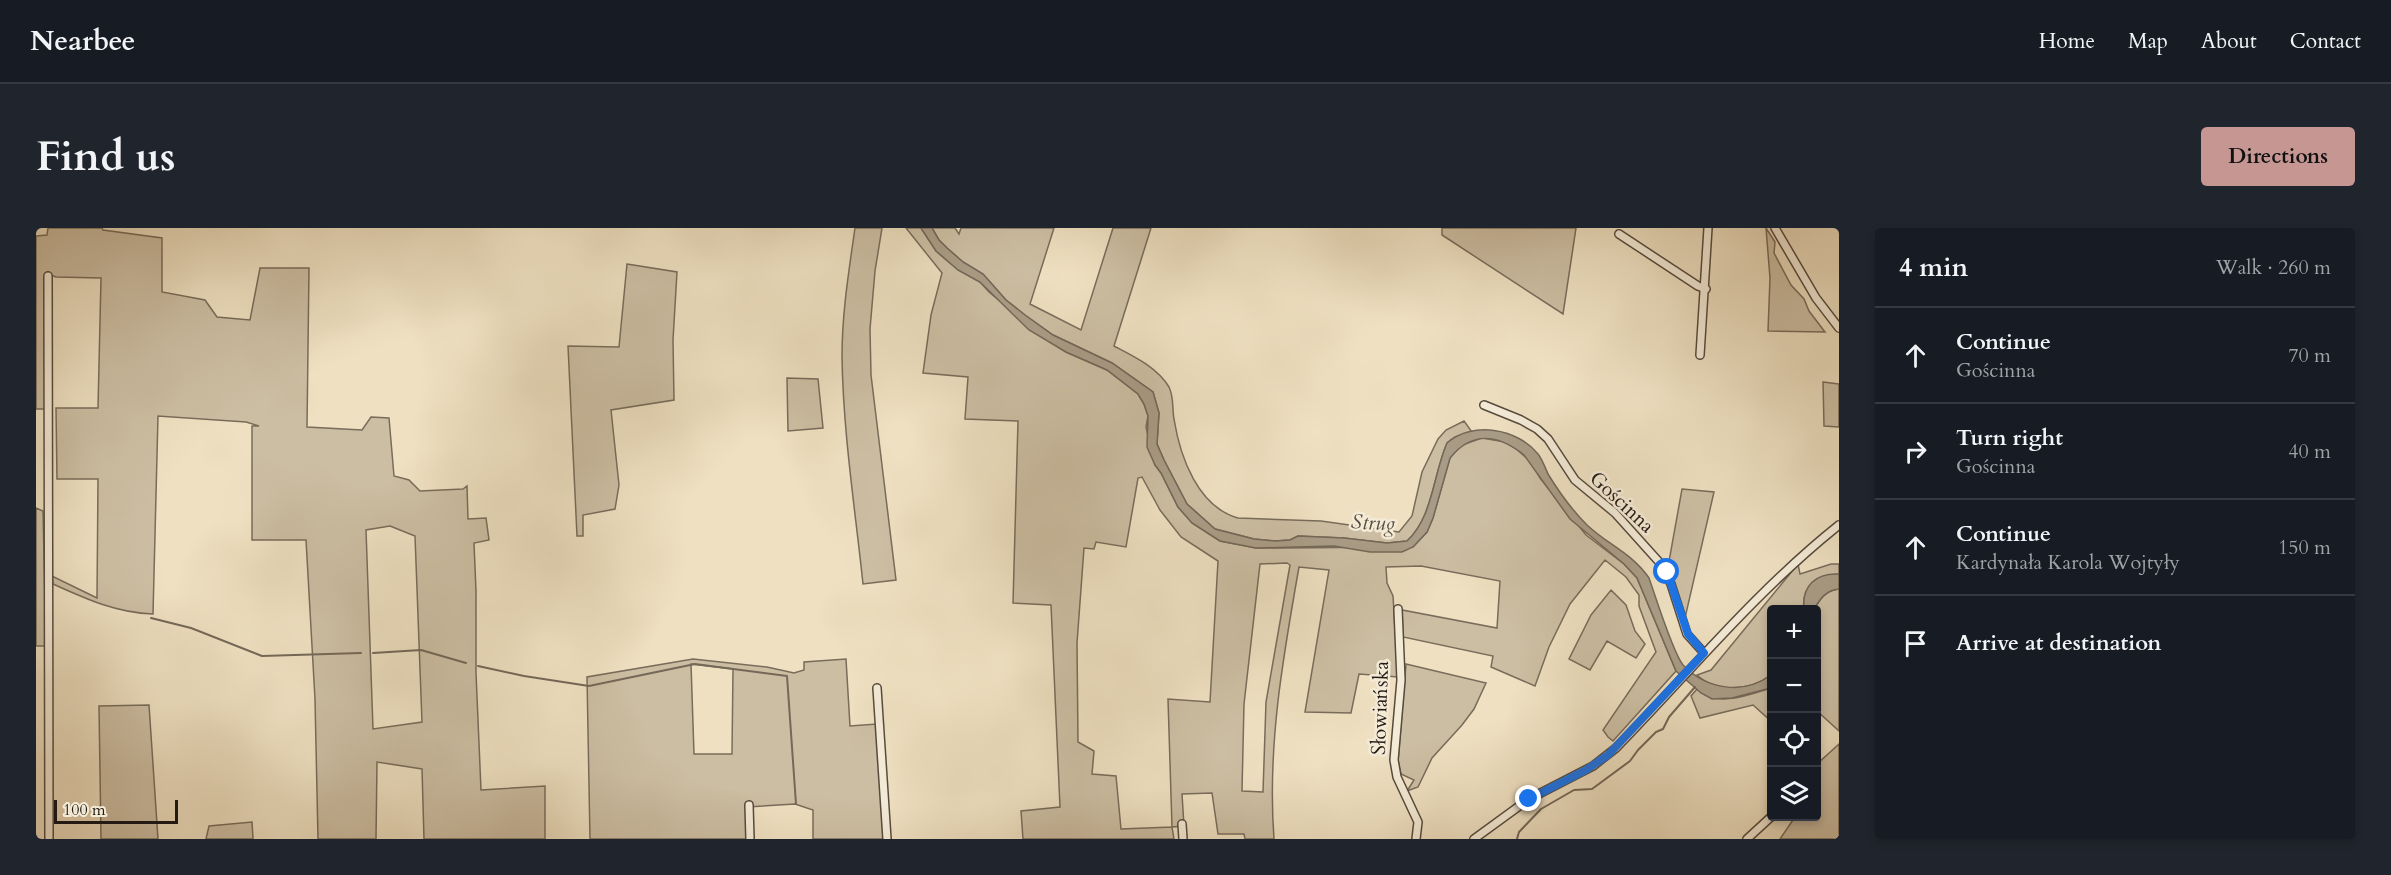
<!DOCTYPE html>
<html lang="en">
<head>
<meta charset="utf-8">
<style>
	body { margin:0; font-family:Cardo,serif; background:#20242c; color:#f1f3f6 }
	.controls { position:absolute; right:18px; bottom:18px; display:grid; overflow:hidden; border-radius:6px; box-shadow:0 3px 9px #0003 }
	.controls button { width:54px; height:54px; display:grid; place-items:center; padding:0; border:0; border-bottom:2px solid #363941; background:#171b24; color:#f1f3f6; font:30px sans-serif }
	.scale { position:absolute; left:18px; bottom:15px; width:124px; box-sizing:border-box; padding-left:6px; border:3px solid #241913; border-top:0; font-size:16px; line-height:21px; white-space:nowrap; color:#241913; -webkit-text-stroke:4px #f4ebd7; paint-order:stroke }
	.stop { position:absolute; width:18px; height:18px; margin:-14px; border:4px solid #1a73e8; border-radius:50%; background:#fff }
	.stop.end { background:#1a73e8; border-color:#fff; box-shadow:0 2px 6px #0008 }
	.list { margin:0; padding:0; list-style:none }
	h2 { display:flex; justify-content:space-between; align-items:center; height:78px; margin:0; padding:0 24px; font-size:26px }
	h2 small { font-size:20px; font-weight:400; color:#9ea1a6 }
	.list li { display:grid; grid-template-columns:39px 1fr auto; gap:18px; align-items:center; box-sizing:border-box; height:96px; padding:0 24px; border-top:2px solid #363941 }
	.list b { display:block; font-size:22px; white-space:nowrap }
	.list p { margin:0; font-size:20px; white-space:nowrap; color:#9ea1a6 }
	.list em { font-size:20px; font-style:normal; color:#9ea1a6 }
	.icon { flex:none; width:33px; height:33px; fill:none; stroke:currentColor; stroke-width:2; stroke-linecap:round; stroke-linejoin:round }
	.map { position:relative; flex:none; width:1803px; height:611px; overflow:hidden; border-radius:6px }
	header { display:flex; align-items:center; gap:36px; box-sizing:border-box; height:84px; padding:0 30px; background:#171b24; border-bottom:2px solid #363941 }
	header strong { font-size:28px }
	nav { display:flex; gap:33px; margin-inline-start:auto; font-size:21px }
	.intro { display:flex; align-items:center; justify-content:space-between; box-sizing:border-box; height:144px; padding:0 36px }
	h1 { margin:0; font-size:42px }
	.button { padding:15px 27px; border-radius:6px; background:#c59692; color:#111; font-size:21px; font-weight:700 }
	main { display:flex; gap:36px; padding:0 36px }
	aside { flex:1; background:#171b24; border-radius:6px; box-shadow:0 3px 9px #0003 }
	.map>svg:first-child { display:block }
</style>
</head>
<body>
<header>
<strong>Nearbee</strong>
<nav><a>Home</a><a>Map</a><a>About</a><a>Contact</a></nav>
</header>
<div class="intro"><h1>Find us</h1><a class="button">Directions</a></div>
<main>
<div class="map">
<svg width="1803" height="611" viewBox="0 0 1803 611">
	<rect width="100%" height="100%" fill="#eee0c1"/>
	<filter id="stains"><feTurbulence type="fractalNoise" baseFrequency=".00333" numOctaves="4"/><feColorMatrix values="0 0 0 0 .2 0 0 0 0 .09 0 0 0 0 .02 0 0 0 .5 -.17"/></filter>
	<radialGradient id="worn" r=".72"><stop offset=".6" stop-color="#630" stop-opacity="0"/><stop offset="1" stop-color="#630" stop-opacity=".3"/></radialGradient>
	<path fill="#ccbea3" stroke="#786c5b" stroke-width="1.5" fill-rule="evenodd" d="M 12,0 L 66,0 L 67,2 L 126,10 L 126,64 L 169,72 L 181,89 L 214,92 L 224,40 L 273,40 L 271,199 L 326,202 L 335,189 L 353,190 L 358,248 L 373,252 L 384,263 L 427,261 L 431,258 L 432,291 L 450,290 L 453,312 L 438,315 L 440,363 L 440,445 L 445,562 L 509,558 L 509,611 L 388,611 L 386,541 L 341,534 L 340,611 L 282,611 L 279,471 L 270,312 L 216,312 L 216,198 L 223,198 L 210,194 L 122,188 L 117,386 C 81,385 50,371 17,356 L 16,348 L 61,370 L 62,251 L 21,251 L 20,180 L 62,180 L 65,50 L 20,49 L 10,45 L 8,92 L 9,181 L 0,181 L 0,8 L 11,7 ZM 354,298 L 379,308 L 386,494 L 337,501 L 330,302 Z
		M 819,0 L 846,0 L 839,43 L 834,101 L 835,147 L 860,352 L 827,356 C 819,280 807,204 806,128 C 806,85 813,42 819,0 Z
		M 870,0 L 885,0 L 900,23 L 908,30 L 922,42 L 944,54 L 953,64 L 1014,114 L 1030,124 L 1071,142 L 1102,166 L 1108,176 L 1112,188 L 1110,199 L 1119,237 L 1125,245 L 1142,279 L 1156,295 L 1184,313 L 1220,320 L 1240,320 L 1377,319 L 1391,304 L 1397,290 L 1414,230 L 1420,223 L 1426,217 L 1446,210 L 1469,214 L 1479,220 L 1495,234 L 1504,250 L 1550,307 L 1588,336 L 1601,350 L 1640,443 L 1577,513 L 1572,509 L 1567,502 L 1620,424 L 1603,378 L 1603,367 L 1590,349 L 1569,332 L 1534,376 L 1513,419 L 1499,458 L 1455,439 L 1457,428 L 1367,409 L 1366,382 L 1461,400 L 1464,353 L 1385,338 L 1350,339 L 1351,355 L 1357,368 L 1362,449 L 1323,446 L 1315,485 L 1269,484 L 1293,342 L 1263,339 C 1247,429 1231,519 1238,611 L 1209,611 L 1208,606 L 1182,606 L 1176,565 L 1146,566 L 1148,598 L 1136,599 L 1138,611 L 987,611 L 985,583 L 1024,579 L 1015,377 L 977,375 L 982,193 L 929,191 L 932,149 L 887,145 L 895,87 L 906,45 ZM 1106,249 L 1124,282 L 1145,309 L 1182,333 L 1174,474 L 1132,471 L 1136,599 L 1085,601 L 1080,548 L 1056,546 L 1058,523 L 1042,514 L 1041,415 L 1048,320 L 1058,321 L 1060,314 L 1090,319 L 1102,250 ZM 1251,335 L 1254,337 L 1230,474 L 1227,564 L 1206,563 L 1208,476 L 1224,336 Z
		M 896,0 L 919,0 L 923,6 L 925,0 L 1018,0 L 994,76 L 1045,102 L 1077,0 L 1115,0 L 1078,118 C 1097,128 1121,139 1133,159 C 1138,169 1136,180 1138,191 C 1144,229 1162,279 1202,290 L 1285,293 L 1363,304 L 1376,288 L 1386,244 L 1402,211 L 1410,202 L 1428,193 L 1436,204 L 1419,209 L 1411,215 C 1397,247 1397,289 1371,313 L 1351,315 L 1308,310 L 1262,308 L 1254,312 L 1239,313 L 1218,311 L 1179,301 L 1151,276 L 1128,232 L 1121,216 L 1123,185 L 1117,164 L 1076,135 L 1017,107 L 989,87 L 970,72 L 947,46 L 927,34 L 911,20 L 903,12 Z
		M 1406,0 L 1540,0 L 1527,86 L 1406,7 Z
		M 1730,0 L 1739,14 L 1738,25 L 1755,57 L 1768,71 L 1773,83 L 1789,104 L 1732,103 L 1734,50 Z
		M 591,36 L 641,44 L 637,112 L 638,172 L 575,182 L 583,257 L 579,281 L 547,287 L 547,308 L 541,308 L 532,118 L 583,119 Z
		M 751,150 L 782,151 L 787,200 L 752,203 Z
		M 1787,154 L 1803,156 L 1803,199 L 1788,198 Z
		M 1646,261 L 1678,264 L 1649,390 L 1632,339 Z
		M 0,280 L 7,283 L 10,418 L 0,418 Z
		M 1762,336 L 1764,346 L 1795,336 L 1803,336 L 1803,346 C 1781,347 1765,358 1768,381 L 1736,382 L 1735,447 C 1715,462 1681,466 1661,447 L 1675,442 Z
		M 1803,361 L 1803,503 L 1781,483 L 1780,382 L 1778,382 C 1784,371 1790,362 1803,361 Z
		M 1575,362 L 1590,377 L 1599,403 L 1609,416 L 1600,430 L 1571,413 L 1554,442 L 1533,431 L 1555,387 Z
		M 657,431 L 731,439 L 758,445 L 768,442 L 768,434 L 810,431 L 814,498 L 841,496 L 849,611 L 777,611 L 777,582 L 759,576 L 711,579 L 712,611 L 554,611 L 551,449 ZM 655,436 L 697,441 L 696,526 L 658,526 Z
		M 1370,436 L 1450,455 L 1438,481 L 1426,497 L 1396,530 L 1382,559 L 1371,563 L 1378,552 L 1365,546 L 1362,533 Z
		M 1735,460 L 1735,493 L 1717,477 L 1664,490 L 1655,468 L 1661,461 C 1680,480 1713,467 1735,460 Z
		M 113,477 L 122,611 L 65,611 L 63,478 Z
		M 1803,516 L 1803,611 L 1744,611 L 1759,589 L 1780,588 L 1781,536 Z
		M 216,594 L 217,611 L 170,611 L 173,598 Z"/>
	<path fill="#a99c86" stroke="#746858" stroke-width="1.5" d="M 885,0 L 896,0 L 903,12 L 911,20 L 927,34 L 947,46 L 970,72 L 989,87 L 1017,107 L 1076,135 L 1117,164 L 1123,185 L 1121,216 L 1128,232 L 1151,276 L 1179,301 L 1218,311 L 1239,313 L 1254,312 L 1262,308 L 1308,310 L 1351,315 L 1371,313 C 1397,289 1397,247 1411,215 C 1436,193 1481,200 1502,226 C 1506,231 1509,239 1512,246 C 1523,264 1536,282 1551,297 C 1572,317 1596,325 1613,350 C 1619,367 1637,425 1647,437 C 1671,462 1708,467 1735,447 L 1735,460 L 1696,470 L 1676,471 L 1665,465 L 1640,443 L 1601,350 L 1588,336 L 1534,291 L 1488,227 C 1462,206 1436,203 1414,230 L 1397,290 L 1391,304 L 1377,319 L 1366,324 L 1334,324 L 1298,318 L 1220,320 L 1184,313 L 1156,295 L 1142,279 L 1125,245 L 1119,237 L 1111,219 L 1112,188 L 1108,176 L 1102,166 L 1071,142 L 1030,124 L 993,102 L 944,54 L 922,42 L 900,23 Z
		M 1803,346 L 1803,361 C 1790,362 1784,371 1778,381 L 1768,381 C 1766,358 1779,345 1803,346 Z"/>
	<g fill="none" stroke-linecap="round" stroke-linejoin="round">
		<path stroke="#746858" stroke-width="2" d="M 115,390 L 155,400 L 226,428 L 325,425
			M 337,425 L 385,422 L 430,435
			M 442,438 L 488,448 L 553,458 L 659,436 L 751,448 L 760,576
			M 1481,611 L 1483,604 L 1505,581 L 1538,562 L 1556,561 L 1594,533 L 1602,522 L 1620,504 L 1627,501 L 1633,489 L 1659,459"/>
		<g stroke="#564b3e" stroke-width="10">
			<path id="minor" d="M 1739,0 L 1780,70 L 1803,100
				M 1583,6 L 1662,58 L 1670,61
				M 12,48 L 13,611
				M 1664,127 L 1672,0
				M 1448,177 L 1485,192 L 1501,201 L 1512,211 L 1539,252 L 1579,285 L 1624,335 L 1635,356 L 1651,406 L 1668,425
				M 1362,381 L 1365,452 L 1358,532 L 1361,549 L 1382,594 L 1380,611
				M 841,460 L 851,611
				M 713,577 L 714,611
				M 1146,596 L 1147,611
				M 1438,611 L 1493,571 L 1557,538 L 1580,520 C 1654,444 1719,364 1803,297
				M 1711,611 L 1736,588"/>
		</g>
		<use href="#minor" stroke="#f4ebd7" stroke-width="7"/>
	</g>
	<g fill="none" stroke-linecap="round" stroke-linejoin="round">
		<path stroke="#1a73e8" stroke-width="8" d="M 1493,571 L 1550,542 L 1572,527 L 1668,425 L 1652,406 L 1631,344"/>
	</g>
	<g text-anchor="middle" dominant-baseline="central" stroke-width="5" stroke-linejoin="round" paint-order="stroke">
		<g font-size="20" fill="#241913" stroke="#f4ebd7">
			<text transform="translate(1586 274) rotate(43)">Gościnna</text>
			<text transform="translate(1344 480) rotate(-88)">Słowiańska</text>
		</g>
		<g font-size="21" font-style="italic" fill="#594d41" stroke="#f4ebd7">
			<text transform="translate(1337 295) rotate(3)">Strug</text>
		</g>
	</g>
	<rect width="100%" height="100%" filter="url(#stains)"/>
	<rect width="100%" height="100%" fill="url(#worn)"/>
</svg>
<div class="controls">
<button>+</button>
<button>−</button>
<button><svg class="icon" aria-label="locate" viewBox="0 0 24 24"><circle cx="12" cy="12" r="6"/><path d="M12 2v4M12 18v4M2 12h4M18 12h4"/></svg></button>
<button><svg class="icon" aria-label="layers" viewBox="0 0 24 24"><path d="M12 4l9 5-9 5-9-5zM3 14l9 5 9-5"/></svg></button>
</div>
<div class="scale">100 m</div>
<div class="stop" style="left:1631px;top:344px"></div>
<div class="stop end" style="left:1493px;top:571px"></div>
</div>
<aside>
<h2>4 min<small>Walk · 260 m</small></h2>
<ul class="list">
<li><svg class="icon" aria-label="ahead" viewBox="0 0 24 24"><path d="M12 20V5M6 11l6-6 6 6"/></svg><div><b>Continue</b><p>Gościnna</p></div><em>70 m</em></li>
<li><svg class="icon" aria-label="right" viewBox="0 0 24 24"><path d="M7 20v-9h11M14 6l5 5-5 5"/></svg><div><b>Turn right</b><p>Gościnna</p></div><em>40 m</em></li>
<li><svg class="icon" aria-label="ahead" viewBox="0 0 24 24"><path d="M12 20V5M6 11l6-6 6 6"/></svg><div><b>Continue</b><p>Kardynała Karola Wojtyły</p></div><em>150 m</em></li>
<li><svg class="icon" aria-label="arrive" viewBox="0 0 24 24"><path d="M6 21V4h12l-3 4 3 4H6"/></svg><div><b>Arrive at destination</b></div></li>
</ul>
</aside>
</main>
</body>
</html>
